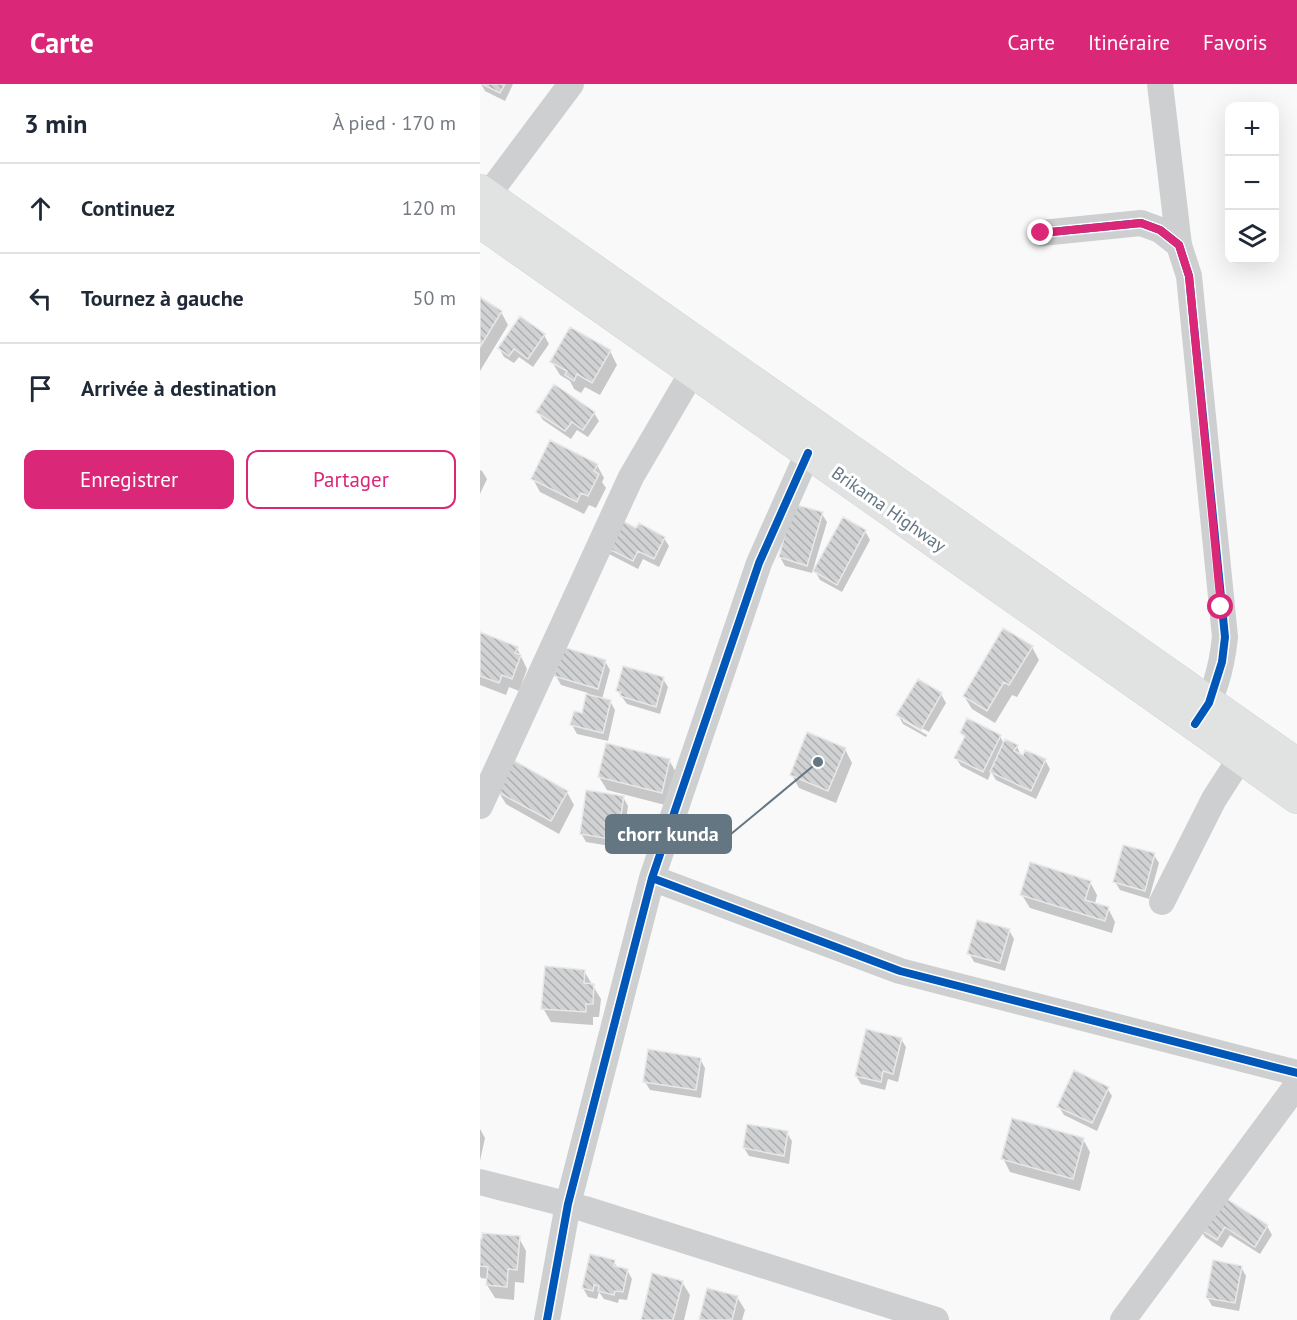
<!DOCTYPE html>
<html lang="fr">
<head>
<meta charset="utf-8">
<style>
	body { margin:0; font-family:"PT Sans",sans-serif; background:#f6f6f7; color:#1f2937 }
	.controls { position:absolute; right:18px; top:18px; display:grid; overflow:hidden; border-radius:12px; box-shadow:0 6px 24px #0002 }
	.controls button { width:54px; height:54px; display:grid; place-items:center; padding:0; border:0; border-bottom:2px solid #e0e1e3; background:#fff; color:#1f2937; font:30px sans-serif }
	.stop { position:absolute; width:18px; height:18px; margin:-14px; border:4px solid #db2777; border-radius:50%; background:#fff }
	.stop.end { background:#db2777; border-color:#fff; box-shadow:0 2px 6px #0008 }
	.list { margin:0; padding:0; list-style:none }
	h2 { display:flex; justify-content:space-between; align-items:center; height:78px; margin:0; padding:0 24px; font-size:26px }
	h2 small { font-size:20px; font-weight:400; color:#747a83 }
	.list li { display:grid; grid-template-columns:39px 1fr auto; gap:18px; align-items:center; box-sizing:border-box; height:90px; padding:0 24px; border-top:2px solid #e0e1e3 }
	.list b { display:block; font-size:22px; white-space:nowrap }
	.list em { font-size:20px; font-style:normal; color:#747a83 }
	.actions { display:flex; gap:12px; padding:18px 24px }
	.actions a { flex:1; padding:14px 0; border:2px solid #db2777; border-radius:12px; text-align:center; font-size:21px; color:#db2777 }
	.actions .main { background:#db2777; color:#fff }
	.icon { flex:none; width:33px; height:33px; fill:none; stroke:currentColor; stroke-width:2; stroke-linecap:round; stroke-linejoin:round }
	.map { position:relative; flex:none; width:817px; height:1236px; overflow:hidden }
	header { display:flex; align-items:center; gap:36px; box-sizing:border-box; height:84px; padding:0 30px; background:#db2777; color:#fff }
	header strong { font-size:28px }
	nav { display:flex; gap:33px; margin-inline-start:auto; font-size:21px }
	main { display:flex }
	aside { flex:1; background:#fff }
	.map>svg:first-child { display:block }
</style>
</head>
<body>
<header>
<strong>Carte</strong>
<nav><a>Carte</a><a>Itinéraire</a><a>Favoris</a></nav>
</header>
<main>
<aside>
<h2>3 min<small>À pied · 170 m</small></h2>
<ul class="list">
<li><svg class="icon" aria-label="ahead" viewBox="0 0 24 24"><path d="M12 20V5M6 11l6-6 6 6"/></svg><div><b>Continuez</b></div><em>120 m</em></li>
<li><svg class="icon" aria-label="left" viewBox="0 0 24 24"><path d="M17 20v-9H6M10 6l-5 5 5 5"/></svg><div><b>Tournez à gauche</b></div><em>50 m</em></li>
<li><svg class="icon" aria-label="arrive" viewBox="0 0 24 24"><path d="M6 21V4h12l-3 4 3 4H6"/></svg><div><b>Arrivée à destination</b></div></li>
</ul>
<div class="actions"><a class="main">Enregistrer</a><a>Partager</a></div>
</aside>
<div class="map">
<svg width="817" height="1236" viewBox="0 0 817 1236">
	<defs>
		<pattern id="building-back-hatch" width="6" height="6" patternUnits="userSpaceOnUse" patternTransform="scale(1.5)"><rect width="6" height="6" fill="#d0d2d3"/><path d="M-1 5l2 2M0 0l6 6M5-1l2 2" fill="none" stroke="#acafb1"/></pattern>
	</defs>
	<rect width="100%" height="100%" fill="#f9f9f9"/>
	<path fill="#0003" fill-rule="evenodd" d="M 1,0 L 33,0 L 25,17 L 5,7 Z
		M 0,215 L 21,228 L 28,241 L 0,287 Z
		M 64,251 L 69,260 L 53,283 L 39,273 L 34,279 L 24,273 L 19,264 Z
		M 130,267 L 137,281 L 120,311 L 105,303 L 101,309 L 94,305 L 90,297 L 80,291 L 72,278 Z
		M 58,328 L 114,329 L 119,337 L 108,353 L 97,346 L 91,355 L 63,336 Z
		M 117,381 L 124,394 L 122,398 L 126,404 L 116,424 L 109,421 L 104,430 L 60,408 L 53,395 Z
		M 0,386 L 2,387 L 7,395 L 0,410 Z
		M 342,430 L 347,438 L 332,489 L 305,482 L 300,473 Z
		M 363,435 L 385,447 L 390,456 L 362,508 L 340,496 L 335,487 Z
		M 137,436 L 157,446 L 184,454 L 189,462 L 179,483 L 163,475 L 158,485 L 129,470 Z
		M 0,550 L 37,564 L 47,585 L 39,607 L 29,603 L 26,611 L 0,601 Z
		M 552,563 L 559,576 L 537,613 L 532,611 L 515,639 L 492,625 L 484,612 Z
		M 125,577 L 130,586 L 122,615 L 130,617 L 135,626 L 128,657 L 97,650 L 92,641 L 103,631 L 108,609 L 81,601 L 76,592 Z
		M 183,595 L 188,603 L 180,630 L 147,620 L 137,606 Z
		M 461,610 L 466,619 L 446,653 L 423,640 L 418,631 ZM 423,634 L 449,648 L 447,651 L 423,637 Z
		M 482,649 L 520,652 L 524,660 L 537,662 L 541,672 L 565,676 L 570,685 L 556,715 L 516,696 L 511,688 L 508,696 L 481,682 L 476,674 L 485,655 Z
		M 365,665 L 372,679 L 356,719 L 319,704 L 312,691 Z
		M 189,676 L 197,690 L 189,722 L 127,706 L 119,693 Z
		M 18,707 L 87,708 L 94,721 L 79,750 L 26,720 Z
		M 143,713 L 148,722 L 142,764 L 106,758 L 101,749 Z
		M 674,771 L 679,779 L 669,815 L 640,806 L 635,798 Z
		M 610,798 L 617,811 L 615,820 L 628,824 L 635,838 L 632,849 L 550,824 L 542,811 Z
		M 529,846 L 534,855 L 525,887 L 494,878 L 489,869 Z
		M 104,887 L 121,915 L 119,933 L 113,933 L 113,941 L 71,938 L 63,924 Z
		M 421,955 L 426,963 L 418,998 L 408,995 L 405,1006 L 381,1000 L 376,992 Z
		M 220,975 L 225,984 L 221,1014 L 170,1006 L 165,998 Z
		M 627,1004 L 632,1012 L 617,1047 L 584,1031 L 579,1023 Z
		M 0,1045 L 5,1054 L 0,1077 Z
		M 307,1049 L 312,1057 L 309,1080 L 269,1072 L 264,1064 Z
		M 603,1055 L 610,1068 L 600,1107 L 530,1088 L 523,1074 Z
		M 740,1112 L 787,1142 L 792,1151 L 780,1170 L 750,1151 L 742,1164 L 725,1153 L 720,1144 Z
		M 39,1154 L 46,1167 L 44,1199 L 35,1198 L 34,1216 L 15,1214 L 7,1201 L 8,1195 L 1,1194 L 0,1192 L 0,1156 Z
		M 134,1178 L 138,1184 L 147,1186 L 152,1195 L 147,1216 L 139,1215 L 138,1219 L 124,1215 L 119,1208 L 117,1215 L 108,1213 L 103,1204 Z
		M 761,1183 L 766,1192 L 759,1227 L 732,1222 L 727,1213 Z
		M 202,1198 L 210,1211 L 204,1236 L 162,1236 Z
		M 257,1213 L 265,1226 L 262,1236 L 221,1236 Z"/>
	<path fill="url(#building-back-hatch)" stroke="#e8e8e8" stroke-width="1.5" d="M 2,0 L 25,0 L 20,9 Z
		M 0,213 L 22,227 L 0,263 Z
		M 40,232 L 65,250 L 48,275 L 34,265 L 29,272 L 18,264 Z
		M 90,243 L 131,266 L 112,299 L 97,290 L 94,297 L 85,291 L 87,287 L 70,278 Z
		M 74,300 L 115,328 L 103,346 L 92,338 L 85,347 L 56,328 Z
		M 70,356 L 118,380 L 114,387 L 119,390 L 108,412 L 101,409 L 97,418 L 51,395 Z
		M 309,419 L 343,428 L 327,482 L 299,473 L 306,446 Z
		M 363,433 L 386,446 L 357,501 L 333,487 Z
		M 137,434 L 156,444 L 159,439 L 185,453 L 174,475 L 158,467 L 153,477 L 123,462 Z
		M 523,544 L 553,562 L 529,601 L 524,598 L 507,627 L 483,612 Z
		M 0,548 L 38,563 L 35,569 L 41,571 L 32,595 L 22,591 L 19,599 L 0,592 Z
		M 83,563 L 126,576 L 118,605 L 74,592 Z
		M 143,582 L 184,593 L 176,623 L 140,612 L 141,608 L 136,607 Z
		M 438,595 L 462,609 L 441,646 L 416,631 Z
		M 106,610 L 131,616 L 123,649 L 90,641 L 94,627 L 102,629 Z
		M 487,634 L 521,651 L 503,688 L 474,674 L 485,652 L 480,649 Z
		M 327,648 L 366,664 L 348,707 L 310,691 Z
		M 525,655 L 538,661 L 534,667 L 543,671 L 545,666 L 566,675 L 551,707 L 510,688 Z
		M 126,659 L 190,675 L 182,709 L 118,693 Z
		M 33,676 L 88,707 L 71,737 L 16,707 Z
		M 106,706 L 144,712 L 137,756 L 100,750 Z
		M 643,761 L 675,769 L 665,807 L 633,798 Z
		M 550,778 L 611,797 L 605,816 L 629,823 L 625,837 L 540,811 Z
		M 497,836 L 530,845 L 520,879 L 487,870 Z
		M 65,882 L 105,886 L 104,899 L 114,900 L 113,920 L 106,920 L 106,928 L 61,925 Z
		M 386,945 L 422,954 L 413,990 L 403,987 L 401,998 L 375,992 Z
		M 168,965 L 221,974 L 216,1006 L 163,998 Z
		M 594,986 L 629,1003 L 612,1039 L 577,1023 Z
		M 532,1034 L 604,1054 L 593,1095 L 521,1075 Z
		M 267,1040 L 308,1047 L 304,1072 L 263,1064 Z
		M 739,1110 L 788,1141 L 775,1163 L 745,1143 L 737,1156 L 718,1144 Z
		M 2,1149 L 40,1152 L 37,1186 L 28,1185 L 27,1203 L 6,1201 L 8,1183 L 0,1182 L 0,1155 L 2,1155 Z
		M 110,1170 L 135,1176 L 134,1182 L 148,1185 L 143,1208 L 135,1207 L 134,1211 L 118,1207 L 119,1202 L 114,1201 L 113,1207 L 102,1204 Z
		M 733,1176 L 762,1182 L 755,1219 L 726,1214 Z
		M 172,1189 L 203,1197 L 193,1236 L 161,1236 Z
		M 227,1204 L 258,1212 L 252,1236 L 219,1236 Z"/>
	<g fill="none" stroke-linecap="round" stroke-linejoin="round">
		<g stroke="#d5d6d6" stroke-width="34">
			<path id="highway" d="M 0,107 L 817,681
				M 0,137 L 715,640 L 817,713"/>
		</g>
		<path stroke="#cecfd0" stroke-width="26" d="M 680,0 L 699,161
			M 7,112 L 91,0
			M 561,149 L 661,139 L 680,146 L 699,161 L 709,192 L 745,553 C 742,581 736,609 720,632
			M 0,722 L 151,393 L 213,287
			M 172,794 L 420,887 L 817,989
			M 682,818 L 734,715 L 761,673
			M 0,1098 L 105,1125 L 456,1236
			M 67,1236 L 88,1120 L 172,794 L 279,479 L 328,369
			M 643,1236 L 817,1001"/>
		<use href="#highway" stroke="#e1e2e2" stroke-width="33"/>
		<g stroke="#fff" stroke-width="11">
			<path id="cycleway" d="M 561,149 L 661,139 L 680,146 L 699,161 L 709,192 L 745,553 L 742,578 L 729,619 L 715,640
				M 172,794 L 420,887 L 817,989
				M 67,1236 L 88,1120 L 172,794 L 279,479 L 328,369"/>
		</g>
		<use href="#cycleway" stroke="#0057b8" stroke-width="8"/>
	</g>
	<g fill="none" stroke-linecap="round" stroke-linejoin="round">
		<path stroke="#db2777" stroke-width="8" d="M 561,149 L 661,139 L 680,146 L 699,161 L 709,192 L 741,523"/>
	</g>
	<g text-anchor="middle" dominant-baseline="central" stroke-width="6" stroke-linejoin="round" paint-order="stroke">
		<g font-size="18" fill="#657683" stroke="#fff">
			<text transform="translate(409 425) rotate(35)">Brikama Highway</text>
		</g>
	</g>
	<path fill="none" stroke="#657683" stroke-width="2" d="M338 678L251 750"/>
	<circle fill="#657683" stroke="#fff" stroke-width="2" cx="338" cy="678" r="6"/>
	<rect fill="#657683" stroke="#657683" stroke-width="2" x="126" y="731" width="125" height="38" rx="6"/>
	<g font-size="20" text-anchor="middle" font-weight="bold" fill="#fff">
		<text x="188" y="757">chorr kunda</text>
	</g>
</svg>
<div class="controls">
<button>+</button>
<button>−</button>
<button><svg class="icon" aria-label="layers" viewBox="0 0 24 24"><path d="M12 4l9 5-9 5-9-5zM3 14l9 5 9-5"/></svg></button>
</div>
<div class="stop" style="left:741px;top:523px"></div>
<div class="stop end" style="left:561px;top:149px"></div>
</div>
</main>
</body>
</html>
